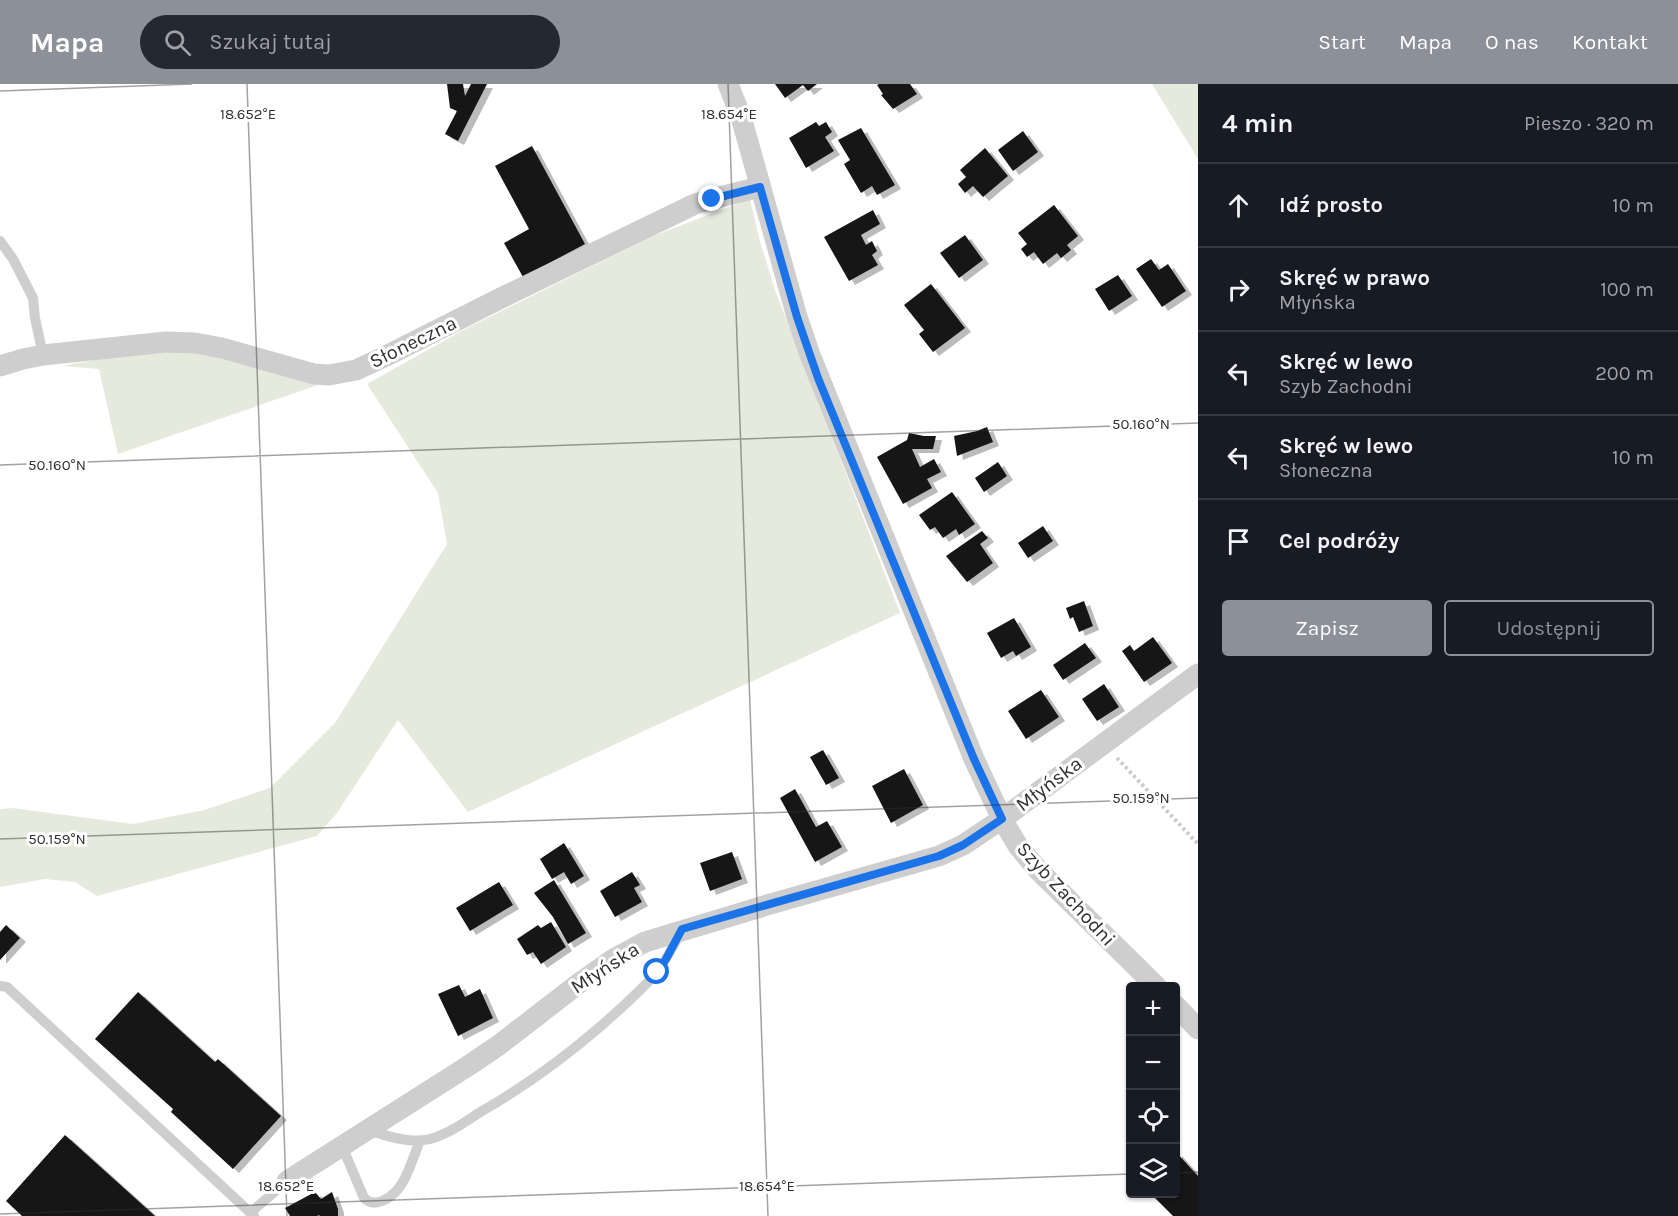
<!DOCTYPE html>
<html lang="pl">
<head>
<meta charset="utf-8">
<style>
	body { margin:0; font-family:Karla,sans-serif; background:#242831; color:#f1f3f6 }
	.controls { position:absolute; right:18px; bottom:18px; display:grid; overflow:hidden; border-radius:6px; box-shadow:0 2px 4px #0004 }
	.controls button { width:54px; height:54px; display:grid; place-items:center; padding:0; border:0; border-bottom:2px solid #363941; background:#171b24; color:#f1f3f6; font:30px sans-serif }
	.stop { position:absolute; width:18px; height:18px; margin:-14px; border:4px solid #1a73e8; border-radius:50%; background:#fff }
	.stop.end { background:#1a73e8; border-color:#fff; box-shadow:0 2px 6px #0008 }
	.list { margin:0; padding:0; list-style:none }
	h2 { display:flex; justify-content:space-between; align-items:center; height:78px; margin:0; padding:0 24px; font-size:26px }
	h2 small { font-size:20px; font-weight:400; color:#9ea1a6 }
	.list li { display:grid; grid-template-columns:39px 1fr auto; gap:18px; align-items:center; box-sizing:border-box; height:84px; padding:0 24px; border-top:2px solid #363941 }
	.list b { display:block; font-size:22px; white-space:nowrap }
	.list p { margin:0; font-size:20px; white-space:nowrap; color:#9ea1a6 }
	.list em { font-size:20px; font-style:normal; color:#9ea1a6 }
	.actions { display:flex; gap:12px; padding:18px 24px }
	.actions a { flex:1; padding:14px 0; border:2px solid #8c9099; border-radius:6px; text-align:center; font-size:21px; color:#8c9099 }
	.actions .main { background:#8c9099; color:#fff }
	.icon { flex:none; width:33px; height:33px; fill:none; stroke:currentColor; stroke-width:2; stroke-linecap:round; stroke-linejoin:round }
	.map { position:relative; flex:none; width:1198px; height:1132px; overflow:hidden }
	header { display:flex; align-items:center; gap:36px; box-sizing:border-box; height:84px; padding:0 30px; background:#8c9099; color:#fff }
	header strong { font-size:28px }
	nav { display:flex; gap:33px; margin-inline-start:auto; font-size:21px }
	.search { width:420px; height:54px; background:#242831; display:flex; align-items:center; gap:15px; box-sizing:border-box; padding:0 21px; border-radius:33px; color:#9ea1a6; font-size:22px }
	main { display:flex }
	aside { flex:1; background:#171b24 }
	.map>svg:first-child { display:block }
</style>
</head>
<body>
<header>
<strong>Mapa</strong>
<div class="search"><svg class="icon" aria-label="search" viewBox="0 0 24 24"><circle cx="10" cy="10" r="6"/><path d="M15 15l6 6"/></svg>Szukaj tutaj</div>
<nav><a>Start</a><a>Mapa</a><a>O nas</a><a>Kontakt</a></nav>
</header>
<main>
<div class="map">
<svg width="1198" height="1132" viewBox="0 0 1198 1132">
	<defs>
		<filter id="shadow"><feDropShadow dx="6" dy="4" stdDeviation="0" flood-color="#0004"/></filter>
	</defs>
	<rect width="100%" height="100%" fill="#fff"/>
	<path fill="#e5eadd" d="M 1152,0 L 1198,0 L 1198,75 Z
		M 750,115 L 759,154 L 775,206 L 900,529 L 468,728 L 398,636 L 337,729 L 317,752 L 97,812 L 75,798 L 45,795 L 0,803 L 0,725 L 12,724 L 133,740 L 204,726 L 270,704 L 335,639 L 447,460 L 438,409 L 367,300 L 465,245 L 653,152 Z
		M 196,266 L 258,280 L 318,301 L 118,370 L 99,285 L 62,282 L 134,269 Z"/>
	<path fill="#181818" filter="url(#shadow)" d="M 447,0 L 463,0 L 465,12 L 471,0 L 487,0 L 458,57 L 445,50 L 457,27 L 450,24 Z
		M 775,0 L 817,0 L 808,7 L 803,1 L 785,14 Z
		M 879,0 L 910,0 L 917,10 L 893,25 L 881,11 L 883,10 L 877,1 Z
		M 816,38 L 819,42 L 826,38 L 832,48 L 825,53 L 834,67 L 806,84 L 789,54 Z
		M 861,44 L 895,101 L 877,111 L 872,102 L 861,109 L 844,80 L 850,76 L 838,56 Z
		M 1023,47 L 1038,68 L 1013,87 L 998,66 Z
		M 532,62 L 585,160 L 523,193 L 504,159 L 529,145 L 495,82 Z
		M 985,64 L 1008,92 L 983,113 L 973,102 L 965,109 L 958,100 L 966,93 L 960,86 Z
		M 1054,121 L 1078,152 L 1067,161 L 1071,166 L 1061,174 L 1057,169 L 1043,180 L 1034,168 L 1027,173 L 1021,165 L 1027,160 L 1018,149 Z
		M 873,126 L 880,140 L 861,151 L 866,161 L 872,157 L 877,167 L 872,171 L 878,181 L 849,197 L 824,153 Z
		M 965,151 L 983,176 L 959,194 L 940,169 Z
		M 1151,175 L 1159,186 L 1168,180 L 1186,207 L 1162,223 L 1136,185 Z
		M 1118,191 L 1132,212 L 1109,227 L 1095,205 Z
		M 931,200 L 965,244 L 933,268 L 919,250 L 924,246 L 904,221 Z
		M 987,343 L 993,358 L 957,372 L 954,352 L 977,347 Z
		M 909,349 L 924,352 L 936,352 L 933,365 L 912,365 L 920,383 L 934,375 L 941,388 L 927,395 L 932,404 L 903,420 L 877,373 L 907,356 Z
		M 998,378 L 1007,392 L 984,408 L 975,394 Z
		M 952,408 L 975,440 L 959,451 L 956,445 L 943,454 L 935,443 L 930,446 L 919,431 Z
		M 1043,442 L 1053,457 L 1028,474 L 1018,459 Z
		M 982,447 L 988,454 L 980,460 L 993,479 L 967,498 L 946,472 Z
		M 1084,517 L 1093,542 L 1079,548 L 1073,533 L 1070,535 L 1066,524 Z
		M 1014,534 L 1031,563 L 1016,572 L 1013,567 L 1001,574 L 987,549 Z
		M 1153,553 L 1172,579 L 1144,598 L 1122,567 L 1130,561 L 1134,567 Z
		M 1085,559 L 1096,574 L 1063,596 L 1053,581 Z
		M 1104,600 L 1119,623 L 1097,637 L 1082,615 Z
		M 1041,606 L 1059,633 L 1026,655 L 1008,627 Z
		M 823,666 L 839,694 L 826,701 L 810,673 Z
		M 904,685 L 923,721 L 891,739 L 872,702 Z
		M 795,705 L 816,743 L 827,737 L 842,763 L 815,778 L 780,714 Z
		M 564,759 L 584,792 L 571,800 L 564,788 L 552,795 L 540,775 Z
		M 732,768 L 742,795 L 710,807 L 700,779 Z
		M 632,788 L 640,801 L 634,804 L 642,818 L 615,833 L 600,807 Z
		M 554,796 L 586,849 L 568,860 L 553,833 L 534,809 Z
		M 499,798 L 513,821 L 470,847 L 456,824 Z
		M 551,838 L 566,863 L 541,880 L 533,868 L 527,871 L 517,855 L 538,841 L 541,844 Z
		M 6,841 L 20,854 L 0,876 L 0,848 Z
		M 459,901 L 465,913 L 480,905 L 493,934 L 458,952 L 438,910 Z
		M 138,908 L 215,978 L 218,975 L 281,1032 L 233,1085 L 171,1028 L 173,1025 L 95,955 Z
		M 65,1051 L 155,1132 L 22,1132 L 6,1117 Z
		M 1176,1068 L 1198,1092 L 1198,1132 L 1173,1132 L 1151,1110 L 1176,1110 Z
		M 315,1108 L 321,1115 L 332,1108 L 338,1125 L 338,1132 L 320,1132 L 319,1131 L 317,1132 L 290,1132 L 285,1124 Z"/>
	<g fill="none" stroke-linecap="round" stroke-linejoin="round">
		<path stroke="#cbcbcb" stroke-width="4" stroke-dasharray="3 3" stroke-linecap="butt" d="M 1117,674 L 1198,760"/>
		<path stroke="#cecece" stroke-width="10" d="M 0,157 L 13,175 L 33,214 L 35,234 L 43,271
			M 0,902 L 7,903 L 254,1132
			M 368,1046 C 388,1052 409,1060 430,1055 C 449,1050 466,1037 482,1027 C 524,1003 564,974 601,942 C 620,925 640,908 657,888 C 666,876 673,863 680,849
			M 342,1062 L 364,1114 C 369,1119 375,1120 382,1117 C 405,1109 411,1077 420,1057
			M 250,1129 L 287,1097"/>
		<path stroke="#cecece" stroke-width="21" d="M 728,0 L 741,33 L 797,233 L 810,271 L 974,675 L 1002,735 L 1018,762 L 1039,787 L 1156,902
			M 0,282 L 23,275 L 43,271 L 166,258 L 195,259 L 222,264 L 314,290 L 329,291 L 356,286 L 386,272 L 503,213 L 695,120 L 712,115 L 760,103
			M 1176,922 L 1198,945
			M 287,1097 L 468,982 L 499,961 L 578,900 L 612,876 L 645,858 L 767,821 L 939,772 L 963,761 L 1002,735 L 1198,590"/>
	</g>
	<g fill="none" stroke-linecap="round" stroke-linejoin="round">
		<path stroke="#1a73e8" stroke-width="8" d="M 657,888 L 666,875 L 682,845 L 939,772 L 963,761 L 1002,735 L 974,675 L 818,294 L 797,233 L 760,103 L 712,115"/>
	</g>
	<path fill="none" stroke="#313131" stroke-width="1.5" stroke-opacity="0.45" d="M 247,0 L 287,1132M 728,0 L 768,1132M 0,7 L 192,0M 0,381 L 1198,339M 0,755 L 1198,714M 1176,1089 L 1198,1088M 0,1130 L 1130,1090"/>
	<g text-anchor="middle" dominant-baseline="central" stroke-width="6" stroke-linejoin="round" paint-order="stroke">
		<g font-size="20" fill="#313131" stroke="#fff">
			<text transform="translate(413 258) rotate(-26)">Słoneczna</text>
			<text transform="translate(1049 700) rotate(-37)">Młyńska</text>
			<text transform="translate(1066 810) rotate(47)">Szyb Zachodni</text>
			<text transform="translate(605 884) rotate(-33)">Młyńska</text>
		</g>
	</g>
	<g font-size="15" text-anchor="middle" fill="#313131" stroke="#fff" stroke-width="6" stroke-linejoin="round" paint-order="stroke">
		<text x="248" y="35">18.652°E</text>
		<text x="729" y="35">18.654°E</text>
		<text x="1141" y="345">50.160°N</text>
		<text x="57" y="386">50.160°N</text>
		<text x="1141" y="719">50.159°N</text>
		<text x="57" y="760">50.159°N</text>
		<text x="286" y="1107">18.652°E</text>
		<text x="767" y="1107">18.654°E</text>
	</g>
</svg>
<div class="controls">
<button>+</button>
<button>−</button>
<button><svg class="icon" aria-label="locate" viewBox="0 0 24 24"><circle cx="12" cy="12" r="6"/><path d="M12 2v4M12 18v4M2 12h4M18 12h4"/></svg></button>
<button><svg class="icon" aria-label="layers" viewBox="0 0 24 24"><path d="M12 4l9 5-9 5-9-5zM3 14l9 5 9-5"/></svg></button>
</div>
<div class="stop" style="left:657px;top:888px"></div>
<div class="stop end" style="left:712px;top:115px"></div>
</div>
<aside>
<h2>4 min<small>Pieszo · 320 m</small></h2>
<ul class="list">
<li><svg class="icon" aria-label="ahead" viewBox="0 0 24 24"><path d="M12 20V5M6 11l6-6 6 6"/></svg><div><b>Idź prosto</b></div><em>10 m</em></li>
<li><svg class="icon" aria-label="right" viewBox="0 0 24 24"><path d="M7 20v-9h11M14 6l5 5-5 5"/></svg><div><b>Skręć w prawo</b><p>Młyńska</p></div><em>100 m</em></li>
<li><svg class="icon" aria-label="left" viewBox="0 0 24 24"><path d="M17 20v-9H6M10 6l-5 5 5 5"/></svg><div><b>Skręć w lewo</b><p>Szyb Zachodni</p></div><em>200 m</em></li>
<li><svg class="icon" aria-label="left" viewBox="0 0 24 24"><path d="M17 20v-9H6M10 6l-5 5 5 5"/></svg><div><b>Skręć w lewo</b><p>Słoneczna</p></div><em>10 m</em></li>
<li><svg class="icon" aria-label="arrive" viewBox="0 0 24 24"><path d="M6 21V4h12l-3 4 3 4H6"/></svg><div><b>Cel podróży</b></div></li>
</ul>
<div class="actions"><a class="main">Zapisz</a><a>Udostępnij</a></div>
</aside>
</main>
</body>
</html>
